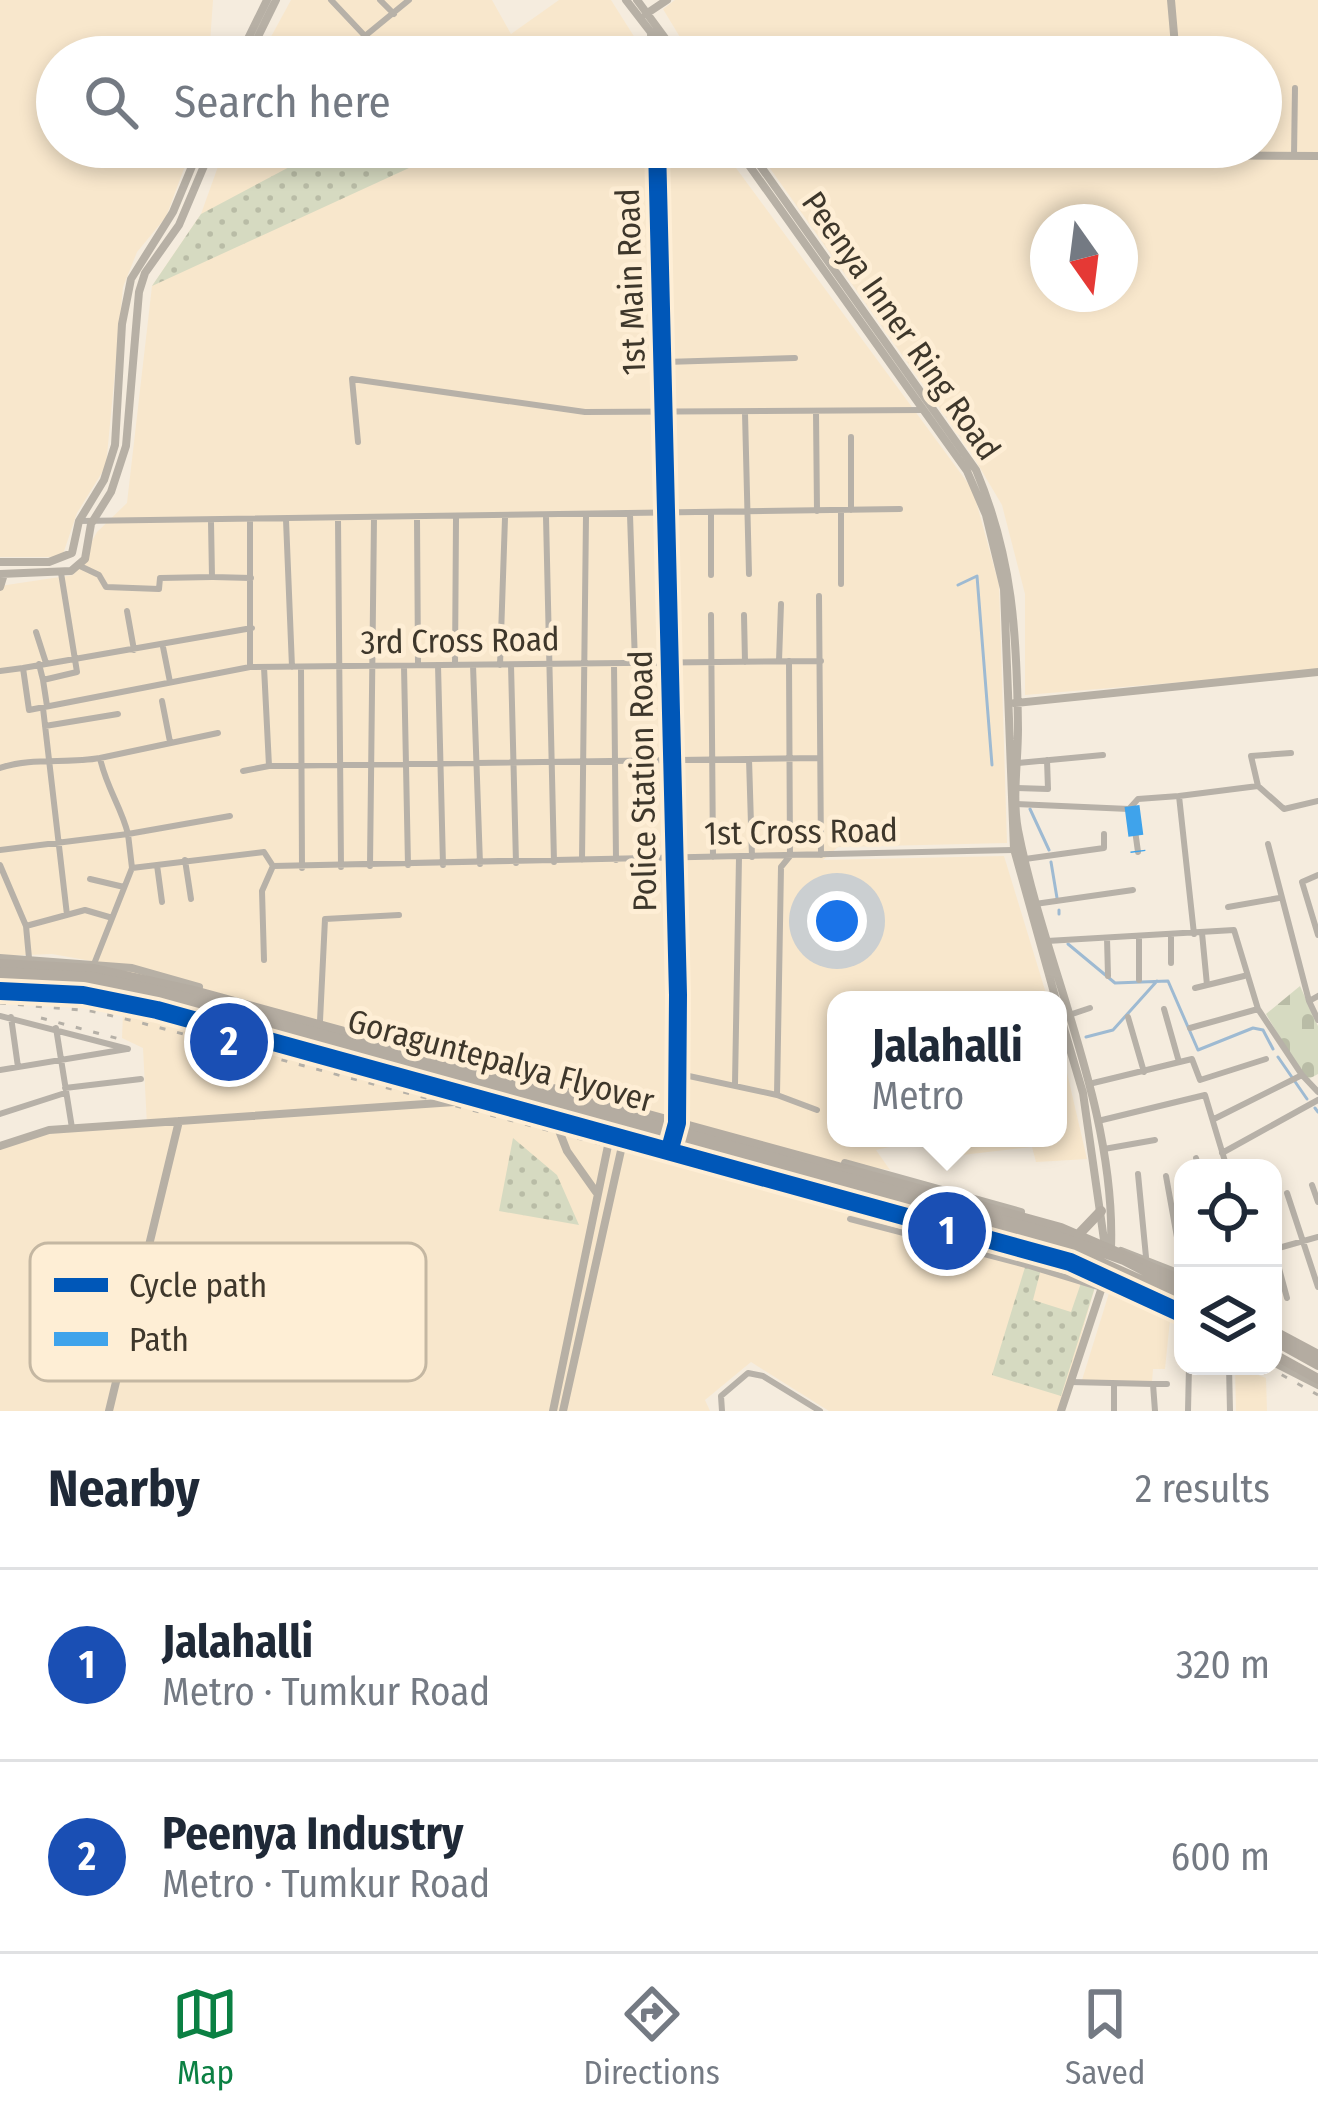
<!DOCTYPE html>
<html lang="en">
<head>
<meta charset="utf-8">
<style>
	body { margin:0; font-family:"Fira Sans Condensed",sans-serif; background:#f6f6f7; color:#1f2937 }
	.controls { position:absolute; right:36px; bottom:36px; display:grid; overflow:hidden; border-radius:24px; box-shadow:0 6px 18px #0003 }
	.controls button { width:108px; height:108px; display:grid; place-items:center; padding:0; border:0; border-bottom:3px solid #e0e1e3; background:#fff; color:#1f2937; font:60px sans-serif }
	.compass { position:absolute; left:1030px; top:204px; width:108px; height:108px; border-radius:50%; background:#fff; box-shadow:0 6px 18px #0003; rotate:166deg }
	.you { position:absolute; left:837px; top:921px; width:42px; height:42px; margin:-30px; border:9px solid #fff; border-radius:50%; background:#1a73e8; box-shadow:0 0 0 18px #1a73e833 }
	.badge { display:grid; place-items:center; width:78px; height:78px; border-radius:50%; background:#0b8043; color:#fff; font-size:39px; font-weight:700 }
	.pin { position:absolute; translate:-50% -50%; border:6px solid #fff; box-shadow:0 3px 12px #0006 }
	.popup { position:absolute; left:827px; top:991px; width:240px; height:156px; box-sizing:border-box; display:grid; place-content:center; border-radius:24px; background:#fff; filter:drop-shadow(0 3px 9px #0005); font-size:39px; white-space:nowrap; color:#747a83 }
	.popup b { font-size:45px; color:#1f2937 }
	.popup::after { content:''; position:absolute; left:50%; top:100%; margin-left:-24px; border:24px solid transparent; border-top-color:#fff }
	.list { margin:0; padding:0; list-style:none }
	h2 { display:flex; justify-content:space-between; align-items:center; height:156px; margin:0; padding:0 48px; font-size:51px }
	h2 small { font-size:39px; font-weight:400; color:#747a83 }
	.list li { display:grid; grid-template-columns:78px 1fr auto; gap:36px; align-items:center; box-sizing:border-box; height:192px; padding:0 48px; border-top:3px solid #e0e1e3 }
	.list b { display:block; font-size:45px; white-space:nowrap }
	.list p { margin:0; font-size:39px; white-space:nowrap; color:#747a83 }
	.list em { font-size:39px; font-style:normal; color:#747a83 }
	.icon { flex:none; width:66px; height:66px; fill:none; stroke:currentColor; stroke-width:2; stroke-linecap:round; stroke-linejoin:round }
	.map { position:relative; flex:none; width:1318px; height:1411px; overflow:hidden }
	.search { position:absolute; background:#fff; box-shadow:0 6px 18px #0003; left:36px; right:36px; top:36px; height:132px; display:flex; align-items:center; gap:30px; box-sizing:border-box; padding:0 42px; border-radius:66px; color:#747a83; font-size:45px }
	.sheet { height:540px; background:#fff }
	nav { display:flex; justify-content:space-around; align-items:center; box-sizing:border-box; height:168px; border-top:3px solid #e0e1e3; background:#fff; font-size:33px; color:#747a83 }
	nav a { display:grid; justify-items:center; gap:6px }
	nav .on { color:#0b8043 }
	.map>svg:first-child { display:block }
</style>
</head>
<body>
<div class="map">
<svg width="1318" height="1411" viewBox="0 0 1318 1411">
	<defs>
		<pattern id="green-dots" width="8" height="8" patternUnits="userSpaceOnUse" patternTransform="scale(3)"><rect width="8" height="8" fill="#d6dac1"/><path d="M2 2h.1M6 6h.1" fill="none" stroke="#b9bca6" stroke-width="1.8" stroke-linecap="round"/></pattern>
		<pattern id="cemetery-stones" width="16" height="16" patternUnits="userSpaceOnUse" patternTransform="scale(3)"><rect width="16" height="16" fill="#d6dac1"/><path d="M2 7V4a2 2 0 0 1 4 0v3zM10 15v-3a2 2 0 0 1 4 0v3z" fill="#b9bca6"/></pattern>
	</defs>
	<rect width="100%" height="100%" fill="#f5ecde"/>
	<path fill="#f8e7cc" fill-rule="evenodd" d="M 0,0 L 213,0 L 209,57 L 57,57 L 57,147 L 192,147 L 166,217 L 137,252 L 123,287 L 106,466 L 77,513 L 62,557 L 0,557 Z
		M 291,0 L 492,0 L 511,34 L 559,0 L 611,0 L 647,57 L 260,57 Z
		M 675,0 L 1318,0 L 1318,671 L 1025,695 L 1025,594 L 1002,505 L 970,451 L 755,147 L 1261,147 L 1261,57 L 692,57 L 663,9 ZM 1048,222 L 1120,222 L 1120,294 L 1048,294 Z
		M 225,147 L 722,149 L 973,490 L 999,585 L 1007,843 L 838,847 L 823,860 L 1004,856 L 1048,1000 L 836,1000 L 836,1138 L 929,1138 L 876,1150 L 890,1170 L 833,1161 L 832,1199 L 1095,1287 L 1060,1411 L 829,1411 L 751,1362 L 705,1400 L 710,1411 L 0,1411 L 0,1147 L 44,1134 L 147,1125 L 143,1048 L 122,1038 L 125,967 L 52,954 L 0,956 L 0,586 L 73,575 L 97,532 L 127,503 L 152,286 L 201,214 Z
		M 1058,1034 L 1087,1159 L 1036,1162 L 1032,1147 L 962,1155 L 958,1138 L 1058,1138 Z
		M 1110,1290 L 1170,1320 L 1165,1369 L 1153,1369 L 1152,1382 L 1082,1380 Z
		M 1235,1366 L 1266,1378 L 1267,1411 L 1236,1411 Z"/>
	<path fill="url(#green-dots)" d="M 327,147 L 415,147 L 422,162 L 152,286 L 201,214 Z
		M 513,1138 L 557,1175 L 579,1225 L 499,1211 Z
		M 1026,1264 L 1041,1269 L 1033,1300 L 1071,1312 L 1081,1283 L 1095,1287 L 1061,1396 L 992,1375 Z"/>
	<path fill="url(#cemetery-stones)" d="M 1300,986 L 1318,1026 L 1318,1074 L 1305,1081 L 1266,1014 Z"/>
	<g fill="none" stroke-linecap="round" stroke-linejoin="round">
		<path stroke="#9ebad2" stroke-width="3" d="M 958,585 L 977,576 L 992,765
			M 1030,809 L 1049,850
			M 1051,862 L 1057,898
			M 1059,910 L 1059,914
			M 1068,944 L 1115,983 L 1168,981 L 1198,1050 L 1253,1028 L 1263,1030 L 1273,1049
			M 1086,1037 L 1113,1030 L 1157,981
			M 1278,1057 L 1307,1099
			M 1315,1108 L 1318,1112"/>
		<path stroke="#b7b1a8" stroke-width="6" d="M 331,0 L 365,36 L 409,0
			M 380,0 L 394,14
			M 1294,156 L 1295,88
			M 665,362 L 795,358
			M 816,412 L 817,511
			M 745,413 L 749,574
			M 851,437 L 851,510
			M 358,442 L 352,379 L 585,412 L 923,410
			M 841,510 L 841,584
			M 711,514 L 711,575
			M 630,515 L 635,663
			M 546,517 L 554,862
			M 417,518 L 418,664
			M 338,519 L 341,867
			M 286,520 L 292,667
			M 79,521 L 900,509
			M 250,521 L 250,667
			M 80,566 L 99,575 L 106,587 L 159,589 L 160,578 L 212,577 L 211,522
			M 213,577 L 251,578
			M 819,596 L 821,855
			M 127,611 L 134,650
			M 711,615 L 713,857
			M 744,615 L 745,662
			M 36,632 L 46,663
			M 163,647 L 170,682
			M 779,661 L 781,604
			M 39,664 L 43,680 L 77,672 L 61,573
			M 614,664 L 616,860
			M 438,665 L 443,865
			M 455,665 L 456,519
			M 473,665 L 480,864
			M 500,665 L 505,518
			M 511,665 L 516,863
			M 404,666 L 408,865
			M 264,667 L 269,766
			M 23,668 L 252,628
			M 301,668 L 302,868
			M 0,671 L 23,668 L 29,710 L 250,667 L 821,661
			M 43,680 L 47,706
			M 162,701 L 170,742
			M 43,708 L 67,915
			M 45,726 L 118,714
			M 1291,753 L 1251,756 L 1258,786 L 1284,809 L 1318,801
			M 749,759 L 752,857
			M 1018,763 L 1103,755
			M 0,768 C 31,757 67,764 100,758
			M 243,771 L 269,766 L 820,758
			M 1017,788 L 1048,789 L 1047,760
			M 1179,796 L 1258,786
			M 1016,804 L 1129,809 L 1138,799 L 1179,796 L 1194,934
			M 1132,808 L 1138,852
			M 1268,844 L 1309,1001 L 1318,996
			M 0,850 L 128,834 C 121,806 106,787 100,758 L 218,733
			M 1025,859 L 1104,848 L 1104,834
			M 185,860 L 191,899
			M 582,860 L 586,516
			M 0,865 L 26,926 L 29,958
			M 157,865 L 162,902
			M 273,866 L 1013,850
			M 370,866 L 374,518
			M 132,868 L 264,852 L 273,866 L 262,891 L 264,960
			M 1318,875 L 1302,882 L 1318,935
			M 90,879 L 124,887
			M 1035,904 L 1133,890
			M 1228,907 L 1279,898
			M 26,926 L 85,910 L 109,917
			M 1202,933 L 1207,985
			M 1107,938 L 1108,976
			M 1047,941 L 1234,930 L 1258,1009 L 1302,1075
			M 1171,963 L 1171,935
			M 94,964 L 132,868 L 128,834 L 230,816
			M 1139,980 L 1139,936
			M 1195,988 L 1244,976
			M 1309,1001 L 1318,1020
			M 1164,1009 L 1179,1062
			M 0,1016 L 128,1049
			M 1066,1016 L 1090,1008
			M 11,1017 L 18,1067
			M 1128,1017 L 1144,1072
			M 320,1021 L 325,919 L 399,915
			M 56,1028 L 72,1128
			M 1190,1028 L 1258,1009
			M 0,1070 L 127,1049
			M 675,1073 L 777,1095 L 781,867 L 790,856 L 789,661
			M 735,1084 L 739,857
			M 1089,1084 L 1192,1059 L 1200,1080 L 1266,1059
			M 65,1088 L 141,1079
			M 777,1095 L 817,1110
			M 0,1114 L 65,1093
			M 1214,1119 L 1302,1075 L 1318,1092
			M 1098,1121 L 1205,1095 L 1227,1168
			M 1104,1149 L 1155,1140
			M 1222,1153 L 1318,1100
			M 1196,1158 L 1199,1168
			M 1138,1174 L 1146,1257
			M 1166,1176 L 1180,1254 L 1177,1273
			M 1312,1185 L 1318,1202
			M 1287,1193 L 1318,1287
			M 850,1219 L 1026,1265
			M 1023,1249 L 1026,1265 L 1101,1288
			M 1275,1249 L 1318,1237
			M 1274,1250 L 1287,1298
			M 1229,1366 L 1230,1411
			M 1071,1382 L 1153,1384 L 1155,1411
			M 1153,1384 L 1167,1384
			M 722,1411 L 721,1396 L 748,1373 L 763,1376 L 820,1411
			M 1114,1411 L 1114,1385
			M 1188,1411 L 1189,1366"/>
		<path stroke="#b7b0a5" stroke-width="8" d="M 626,0 L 670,57
			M 637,0 L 679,57
			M 1171,0 L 1176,57
			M 646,14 L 667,0
			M 651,33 L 652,57
			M 239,57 L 267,0
			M 248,57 L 276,0
			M 657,147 L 678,995 L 676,1126
			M 736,147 L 967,471 L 986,515 L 1004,589 L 1014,849 L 1056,1000
			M 747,147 L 976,470 C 1013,558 1017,634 1018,729 C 1018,762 1012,798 1018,830 C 1045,968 1116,1107 1111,1248
			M 750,158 L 849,153 L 1318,156
			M 0,562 L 49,562 L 72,553 L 79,521 L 104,480 L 115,445 L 122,324 L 131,279 L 173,212 L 200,147
			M 0,574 L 71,571 L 85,559 L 91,524 L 111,492 L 126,446 L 139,292 L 145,273 L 179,225 L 212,147
			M 0,587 L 4,574
			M 1015,703 L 1318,672
			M 0,958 L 132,968 L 199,987
			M 0,991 L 64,993
			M 97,998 L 153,1009
			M 1060,1015 L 1083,1093 L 1105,1247
			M 254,1037 L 1070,1262 L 1183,1314
			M 556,1123 L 567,1151 L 596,1192
			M 0,1146 L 49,1130 L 469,1101
			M 845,1163 L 1021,1212
			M 1121,1251 L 1180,1274
			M 1273,1362 L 1318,1385
			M 109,1411 L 179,1121
			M 553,1411 L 610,1136
			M 563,1411 L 624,1137
			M 1061,1411 L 1105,1278"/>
		<path stroke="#b4aca1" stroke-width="10" d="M 0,964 L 93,969 L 198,992 L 1061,1228 L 1183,1281
			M 63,989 L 110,994
			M 145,1002 L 1082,1259
			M 1079,1234 L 1101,1211
			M 1273,1331 L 1318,1355
			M 1273,1340 L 1318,1365
			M 1273,1354 L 1318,1379"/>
		<path stroke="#b5b0a7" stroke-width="3" stroke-dasharray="6 12" stroke-linecap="butt" d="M 0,1003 L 91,1011 L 134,1021 L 1097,1275 L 1183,1321
			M 41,1018 L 127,1041
			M 1266,1366 L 1318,1395"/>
		<path stroke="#b4aca1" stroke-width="10" d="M 0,972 L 92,977 L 174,994 L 1046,1232 L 1124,1260 L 1183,1291
			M 0,981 L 88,985 L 183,1005 L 1069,1248 L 1183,1299"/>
		<path stroke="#3fa3eb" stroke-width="15" stroke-dasharray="30 15" stroke-linecap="butt" d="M 1132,806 L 1138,852"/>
		<g stroke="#feeed5" stroke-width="26">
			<path id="cycleway" d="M 657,147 L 678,995 L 677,1123 L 671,1145
				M 0,991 L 83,995 L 157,1010 L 1070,1262 L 1183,1314"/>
		</g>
		<use href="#cycleway" stroke="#0057b8" stroke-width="18"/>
	</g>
	<g text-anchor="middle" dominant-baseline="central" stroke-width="10" stroke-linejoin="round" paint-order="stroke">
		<g font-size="33" fill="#3e372b" stroke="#feeed5">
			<text transform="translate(631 282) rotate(-92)">1st Main Road</text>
			<text transform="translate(901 326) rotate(55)">Peenya Inner Ring Road</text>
			<text transform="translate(460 641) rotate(-1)">3rd Cross Road</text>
			<text transform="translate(643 781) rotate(-91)">Police Station Road</text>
			<text transform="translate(801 832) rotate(-1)">1st Cross Road</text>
			<text transform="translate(501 1061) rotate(15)">Goraguntepalya Flyover</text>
		</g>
	</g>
	<rect x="30" y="1243" width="396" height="138" rx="18" fill="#feeed5" stroke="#c4b7a2" stroke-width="3"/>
	<rect x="54" y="1278" width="54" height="14" fill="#0057b8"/>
	<rect x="54" y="1332" width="54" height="14" fill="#3fa3eb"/>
	<g font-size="33" fill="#3e372b">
		<text x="129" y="1297">Cycle path</text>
		<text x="129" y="1351">Path</text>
	</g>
</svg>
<div class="controls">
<button><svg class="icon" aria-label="locate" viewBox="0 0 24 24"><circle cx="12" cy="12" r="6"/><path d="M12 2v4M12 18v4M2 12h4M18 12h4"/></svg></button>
<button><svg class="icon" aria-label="layers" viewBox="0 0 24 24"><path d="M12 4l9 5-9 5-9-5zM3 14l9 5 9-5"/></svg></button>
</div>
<svg class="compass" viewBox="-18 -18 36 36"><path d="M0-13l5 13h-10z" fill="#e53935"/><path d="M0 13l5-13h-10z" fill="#747a83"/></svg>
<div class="you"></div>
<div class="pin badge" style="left:947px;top:1231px;background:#1a4fb4">1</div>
<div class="popup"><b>Jalahalli</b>Metro</div>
<div class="pin badge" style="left:229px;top:1042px;background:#1a4fb4">2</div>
<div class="search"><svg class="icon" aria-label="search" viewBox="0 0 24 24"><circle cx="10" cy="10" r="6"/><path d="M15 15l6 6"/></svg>Search here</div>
</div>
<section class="sheet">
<h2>Nearby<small>2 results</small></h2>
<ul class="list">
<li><span class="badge" style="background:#1a4fb4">1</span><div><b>Jalahalli</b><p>Metro · Tumkur Road</p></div><em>320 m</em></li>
<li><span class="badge" style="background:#1a4fb4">2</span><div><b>Peenya Industry</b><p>Metro · Tumkur Road</p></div><em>600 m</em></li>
</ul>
</section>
<nav>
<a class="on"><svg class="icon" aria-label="map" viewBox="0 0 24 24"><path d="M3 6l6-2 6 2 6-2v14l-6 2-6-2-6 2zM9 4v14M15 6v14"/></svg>Map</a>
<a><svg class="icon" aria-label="directions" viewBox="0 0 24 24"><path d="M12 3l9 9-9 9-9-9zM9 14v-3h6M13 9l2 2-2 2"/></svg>Directions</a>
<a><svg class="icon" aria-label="saved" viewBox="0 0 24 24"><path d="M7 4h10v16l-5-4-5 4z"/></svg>Saved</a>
</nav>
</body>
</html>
